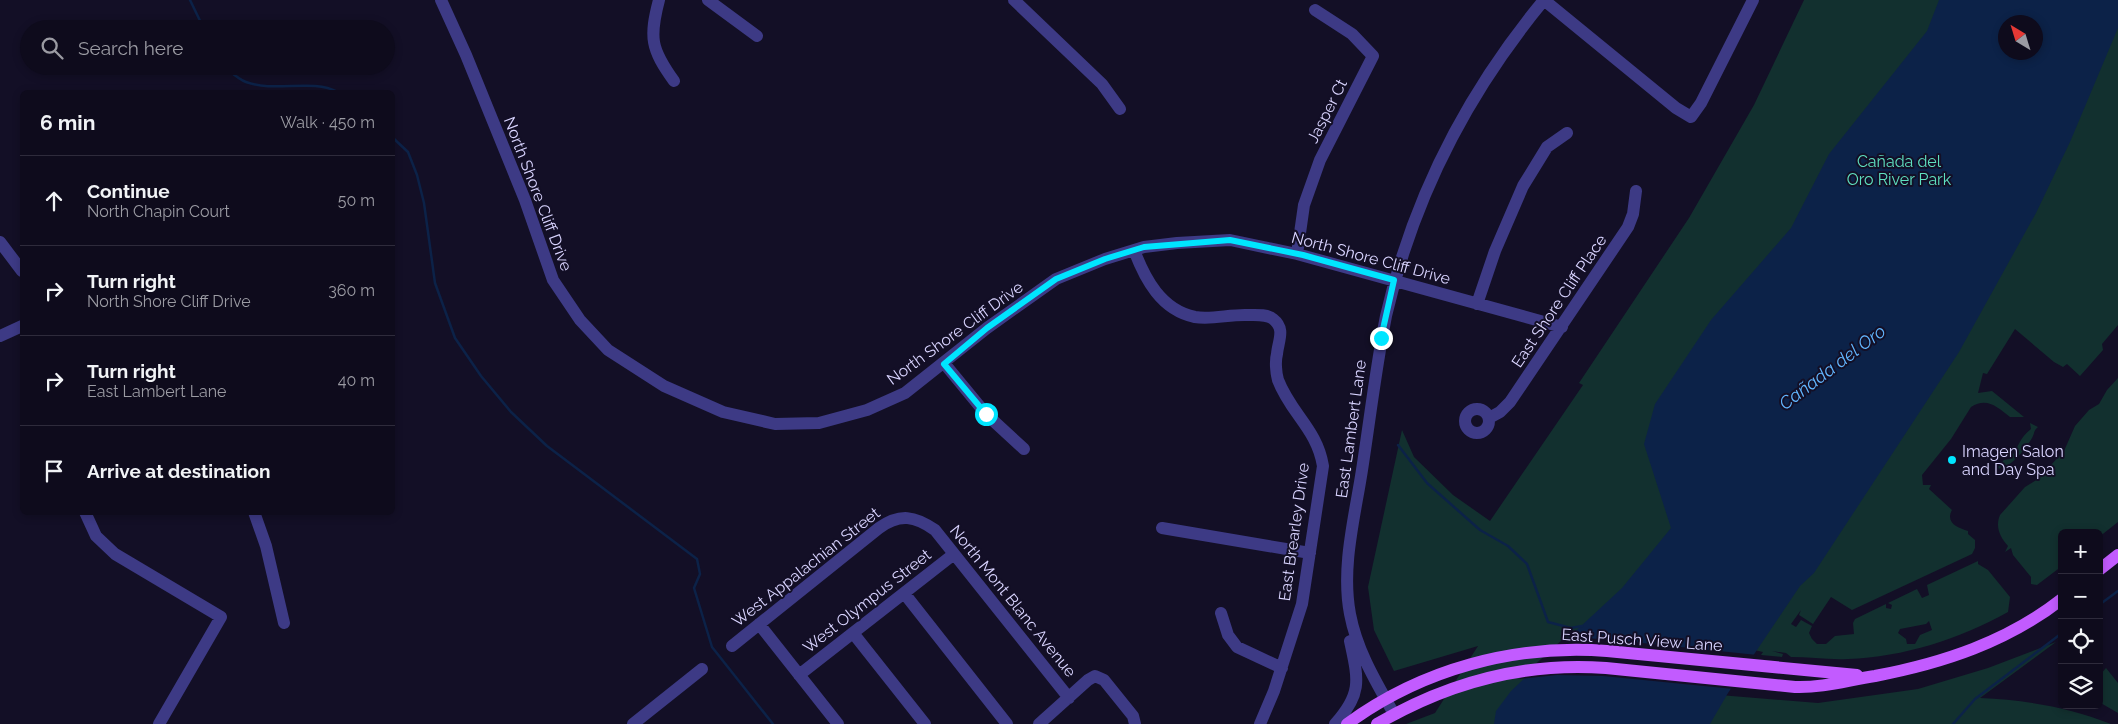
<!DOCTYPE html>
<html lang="en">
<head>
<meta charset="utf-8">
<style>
	body { margin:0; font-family:Raleway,sans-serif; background:#1c1929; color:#f1f3f6 }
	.controls { position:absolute; right:15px; bottom:15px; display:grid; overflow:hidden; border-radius:8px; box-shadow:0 2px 8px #0003 }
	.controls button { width:45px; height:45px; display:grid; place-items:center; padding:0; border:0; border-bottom:1px solid #2e2b3b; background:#0e0b1c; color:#f1f3f6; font:25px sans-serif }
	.compass { position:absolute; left:1998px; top:15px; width:45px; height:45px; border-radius:50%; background:#0e0b1c; box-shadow:0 2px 8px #0003; rotate:322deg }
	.stop { position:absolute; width:15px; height:15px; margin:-11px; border:4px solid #00e5ff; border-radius:50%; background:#fff }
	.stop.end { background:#00e5ff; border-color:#fff; box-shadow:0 1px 5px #0008 }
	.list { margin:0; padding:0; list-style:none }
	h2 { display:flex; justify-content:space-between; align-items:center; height:65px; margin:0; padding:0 20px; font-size:21px }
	h2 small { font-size:16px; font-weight:400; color:#9b9ba3 }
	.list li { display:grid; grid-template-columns:32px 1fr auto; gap:15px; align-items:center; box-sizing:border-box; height:90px; padding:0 20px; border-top:1px solid #2e2b3b }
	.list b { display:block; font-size:19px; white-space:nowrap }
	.list p { margin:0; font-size:16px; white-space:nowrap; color:#9b9ba3 }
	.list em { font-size:16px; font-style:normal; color:#9b9ba3 }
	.icon { flex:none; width:28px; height:28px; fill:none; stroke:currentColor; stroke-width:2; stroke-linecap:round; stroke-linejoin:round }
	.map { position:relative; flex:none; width:2118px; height:724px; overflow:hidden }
	.search { position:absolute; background:#0e0b1c; box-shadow:0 2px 8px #0003; left:20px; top:20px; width:375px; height:55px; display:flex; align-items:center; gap:12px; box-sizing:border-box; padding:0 18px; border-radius:28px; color:#9b9ba3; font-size:19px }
	.panel { position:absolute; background:#0e0b1c; box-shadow:0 2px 8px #0003; left:20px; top:90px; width:375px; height:425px; border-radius:8px }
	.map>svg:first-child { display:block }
</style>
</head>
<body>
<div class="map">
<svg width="2118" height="724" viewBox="0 0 2118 724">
	<rect width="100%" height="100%" fill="#130f26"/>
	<path fill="#12302f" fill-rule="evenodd" d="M 1804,0 L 2118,0 L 2118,325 L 2102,344 L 2103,350 L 2080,376 L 2067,364 L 2063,367 L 2054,362 L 2015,329 L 1987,374 L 1983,373 L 1978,393 L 1992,391 L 2024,417 L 2010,417 C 1997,407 1987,397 1971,407 L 1951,439 L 1922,475 L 1923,485 L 1931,485 L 1929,489 L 1952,510 C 1945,523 1958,528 1968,531 L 1968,534 L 1975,540 L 1975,548 L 1972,554 L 1852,610 L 1831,597 L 1813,624 L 1799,615 L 1801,610 L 1791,624 L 1796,627 L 1801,620 L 1812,626 L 1809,633 L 1812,639 L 1817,644 L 1826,644 L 1835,636 L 1854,634 L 1853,623 L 1855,619 L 1886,604 L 1886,608 L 1891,609 L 1892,605 L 1888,603 L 1917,589 L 1922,598 L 1929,595 L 1927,585 L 1978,561 L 1978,564 L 1988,570 L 2010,597 L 2008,612 C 1959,639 1904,657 1848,659 C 1829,660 1810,657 1791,657 L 1786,653 L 1772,651 L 1783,654 L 1782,657 L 1761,655 L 1763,652 L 1745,648 L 1659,690 L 1818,703 L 1918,689 L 1988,668 L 2056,642 L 1980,698 C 2025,700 2069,707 2111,724 L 1406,724 L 1435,713 L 1478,646 L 1394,671 L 1374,630 L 1368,587 L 1402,430 L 1414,457 L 1453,495 L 1490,521 L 1583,385 L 1579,383 L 1689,218 L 1754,105 ZM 2006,22 L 2036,22 L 2036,52 L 2006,52 ZM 1929,621 L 1932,630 L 1920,635 L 1915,644 L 1907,644 L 1906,639 L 1898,633 L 1900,629 L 1926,624 Z
		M 2118,378 L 2118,522 L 2099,537 L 2099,533 L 2062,533 L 2062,566 L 2037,585 L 2031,584 L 2031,577 L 2013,555 L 2011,548 L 2005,552 L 2008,546 C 2000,537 1995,527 2000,515 L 2025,487 L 2038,479 L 2064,451 L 2075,426 L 2089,410 L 2099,404 L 2107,390 Z
		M 2030,423 L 2038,427 C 2033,431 2035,433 2032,438 C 2027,447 2015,462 2006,466 L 2003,465 L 1999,469 L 1993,463 L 1996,459 L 2001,463 L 2004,460 L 2010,459 C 2018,448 2020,437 2031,429 Z
		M 2106,668 L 2118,683 L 2118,713 L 2099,702 L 2099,676 Z"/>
	<path fill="#0c2248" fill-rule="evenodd" d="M 1939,0 L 2118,0 L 2118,28 L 2070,142 L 2036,213 L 1959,352 L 1814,573 L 1800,586 L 1728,693 L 1710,724 L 1494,724 L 1496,711 L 1511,691 L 1622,588 L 1671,528 L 1644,444 L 1655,404 L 1711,320 L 1791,228 L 1829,154 L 1927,31 ZM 2006,22 L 2036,22 L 2036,52 L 2006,52 Z"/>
	<path fill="#130f26" d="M 1585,638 L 1614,640 L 1757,655 L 1734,689 L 1603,676 L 1557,675 L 1519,679 L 1563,639 Z"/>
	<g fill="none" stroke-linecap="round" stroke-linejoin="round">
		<path stroke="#0c2248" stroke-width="2.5" d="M 190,0 L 204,29
			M 223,66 C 230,71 238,79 246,82 C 276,93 311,78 338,92
			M 392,137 L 408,152 L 417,175 L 424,203 L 435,283 L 455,338 L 481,376 L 511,412 L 547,446 L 697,559 L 700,574 L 694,588 L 712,647 L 773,724
			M 1398,445 L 1427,483 L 1480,530 L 1508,546 L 1527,564 L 1548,622 L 1571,628 L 1582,626
			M 2099,605 L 2118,591
			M 1953,724 L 1975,699 L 2062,633"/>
		<path stroke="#3d3a85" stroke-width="12" d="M 441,0 L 466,55 L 525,200 L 553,280 L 580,320 L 608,350 L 664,386 L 723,412 L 775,424 L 819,423 L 867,410 L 905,393 L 987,328 L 1056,279 L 1105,259 L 1144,247 L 1177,243 L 1230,240 L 1297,254 L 1562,327
			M 659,0 C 649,38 651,49 674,81
			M 708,0 L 757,36
			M 1014,0 L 1102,84 L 1120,109
			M 1544,0 L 1676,108 L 1691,117 L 1701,103 L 1753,0
			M 0,242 L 22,271
			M 1134,250 C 1145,279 1161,310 1195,317 C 1212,320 1230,314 1248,315 C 1255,315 1267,314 1273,319 C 1286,329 1278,341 1277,354 C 1275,361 1276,373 1278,380 C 1291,414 1317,429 1323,466 L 1302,604 L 1274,691 L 1260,724
			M 1297,254 L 1304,205 L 1320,160 L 1373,56 L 1352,34 L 1315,10
			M 1477,304 L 1495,251 L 1523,186 L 1547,147 L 1567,133
			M 0,336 L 22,326
			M 944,363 L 986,414 L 1024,449
			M1465 421a12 12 0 1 1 24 0a12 12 0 1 1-24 0Z
			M 1489,418 L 1500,412 L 1510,402 L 1628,227 L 1633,214 L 1636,191
			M 85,512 L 96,536 L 115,554 L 221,617 L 159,724
			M 254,512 L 266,546 L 284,623
			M 1162,528 L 1310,553
			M 904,593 L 1007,724
			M 1221,613 L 1228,635 L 1237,647 L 1282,668
			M 759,624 L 838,724
			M 853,633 L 925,724
			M 732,646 L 879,528 C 900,513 915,516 935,530 L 1069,698
			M 799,675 L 954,554
			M 1394,714 C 1376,682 1357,651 1350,614 C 1341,567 1355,516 1362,470 C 1370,418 1376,367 1386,316 C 1413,198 1467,93 1544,0
			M 633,724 L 702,669
			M 1039,724 L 1088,680 L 1095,676 L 1104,680 L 1133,716 L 1135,724
			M 1335,724 C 1363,693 1358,679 1350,641"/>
		<path stroke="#c25bff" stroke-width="12" d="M 2099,570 L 2118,555
			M 1347,724 C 1422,669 1515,644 1607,651 L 1857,675
			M 1377,724 C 1447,683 1525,662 1606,668 L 1795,687 C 1823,688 1848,680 1875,676 C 1943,663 2007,642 2062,599"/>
	</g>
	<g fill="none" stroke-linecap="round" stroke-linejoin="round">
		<path stroke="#00e5ff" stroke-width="6" d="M 986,414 L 944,364 L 987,328 L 1056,279 L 1105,259 L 1144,247 L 1230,240 L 1303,255 L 1394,280 L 1381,338"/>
	</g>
	<circle fill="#00e5ff" stroke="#130f26" stroke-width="2" cx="1952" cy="460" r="5"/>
	<g text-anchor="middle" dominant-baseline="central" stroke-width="4" stroke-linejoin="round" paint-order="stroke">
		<g font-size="16" fill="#d9d4ff" stroke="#130f26">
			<text transform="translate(1327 111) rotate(-63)">Jasper Ct</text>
			<text transform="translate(538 194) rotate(69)">North Shore Cliff Drive</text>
			<text transform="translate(1371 258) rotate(15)">North Shore Cliff Drive</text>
			<text transform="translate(1559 301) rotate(-56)">East Shore Cliff Place</text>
			<text transform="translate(955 333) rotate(-36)">North Shore Cliff Drive</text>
			<text transform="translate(1351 429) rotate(-82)">East Lambert Lane</text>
			<text transform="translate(1294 532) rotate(-82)">East Brearley Drive</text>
			<text transform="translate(806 567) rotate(-38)">West Appalachian Street</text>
			<text transform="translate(867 601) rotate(-38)">West Olympus Street</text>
			<text transform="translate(1013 601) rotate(51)">North Mont Blanc Avenue</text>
			<text transform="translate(1642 640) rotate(4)">East Pusch View Lane</text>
		</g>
		<g font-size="16" fill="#5fe0c0" stroke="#130f26">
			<text x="1899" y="161">Cañada del<tspan x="1899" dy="18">Oro River Park</tspan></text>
		</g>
		<g font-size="16" fill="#d9d4ff" stroke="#130f26" text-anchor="start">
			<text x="1962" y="451">Imagen Salon<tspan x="1962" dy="18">and Day Spa</tspan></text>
		</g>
		<g font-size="18" font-style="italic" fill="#62b6ff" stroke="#130f26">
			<text transform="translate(1832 367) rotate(-37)">Cañada del Oro</text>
		</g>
	</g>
</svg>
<div class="controls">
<button>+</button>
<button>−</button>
<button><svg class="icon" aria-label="locate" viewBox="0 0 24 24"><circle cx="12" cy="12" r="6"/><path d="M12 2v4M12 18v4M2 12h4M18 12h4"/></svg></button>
<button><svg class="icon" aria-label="layers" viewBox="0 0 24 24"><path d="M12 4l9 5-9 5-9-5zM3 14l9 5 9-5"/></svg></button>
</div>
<svg class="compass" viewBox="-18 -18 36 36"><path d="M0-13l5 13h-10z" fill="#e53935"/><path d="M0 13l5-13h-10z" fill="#9b9ba3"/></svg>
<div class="stop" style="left:986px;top:414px"></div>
<div class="stop end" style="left:1381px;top:338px"></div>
<div class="search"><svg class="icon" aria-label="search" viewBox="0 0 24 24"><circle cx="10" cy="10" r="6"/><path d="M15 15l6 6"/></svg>Search here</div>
<section class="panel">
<h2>6 min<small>Walk · 450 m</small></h2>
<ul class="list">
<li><svg class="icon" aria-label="ahead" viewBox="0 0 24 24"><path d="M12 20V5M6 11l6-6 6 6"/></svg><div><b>Continue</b><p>North Chapin Court</p></div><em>50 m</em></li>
<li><svg class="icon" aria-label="right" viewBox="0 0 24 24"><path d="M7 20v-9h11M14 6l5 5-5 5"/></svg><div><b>Turn right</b><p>North Shore Cliff Drive</p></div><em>360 m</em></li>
<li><svg class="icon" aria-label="right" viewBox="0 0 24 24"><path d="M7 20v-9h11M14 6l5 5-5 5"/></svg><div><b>Turn right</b><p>East Lambert Lane</p></div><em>40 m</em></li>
<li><svg class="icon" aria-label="arrive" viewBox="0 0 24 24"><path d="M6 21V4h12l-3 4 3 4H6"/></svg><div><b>Arrive at destination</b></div></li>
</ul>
</section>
</div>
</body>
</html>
